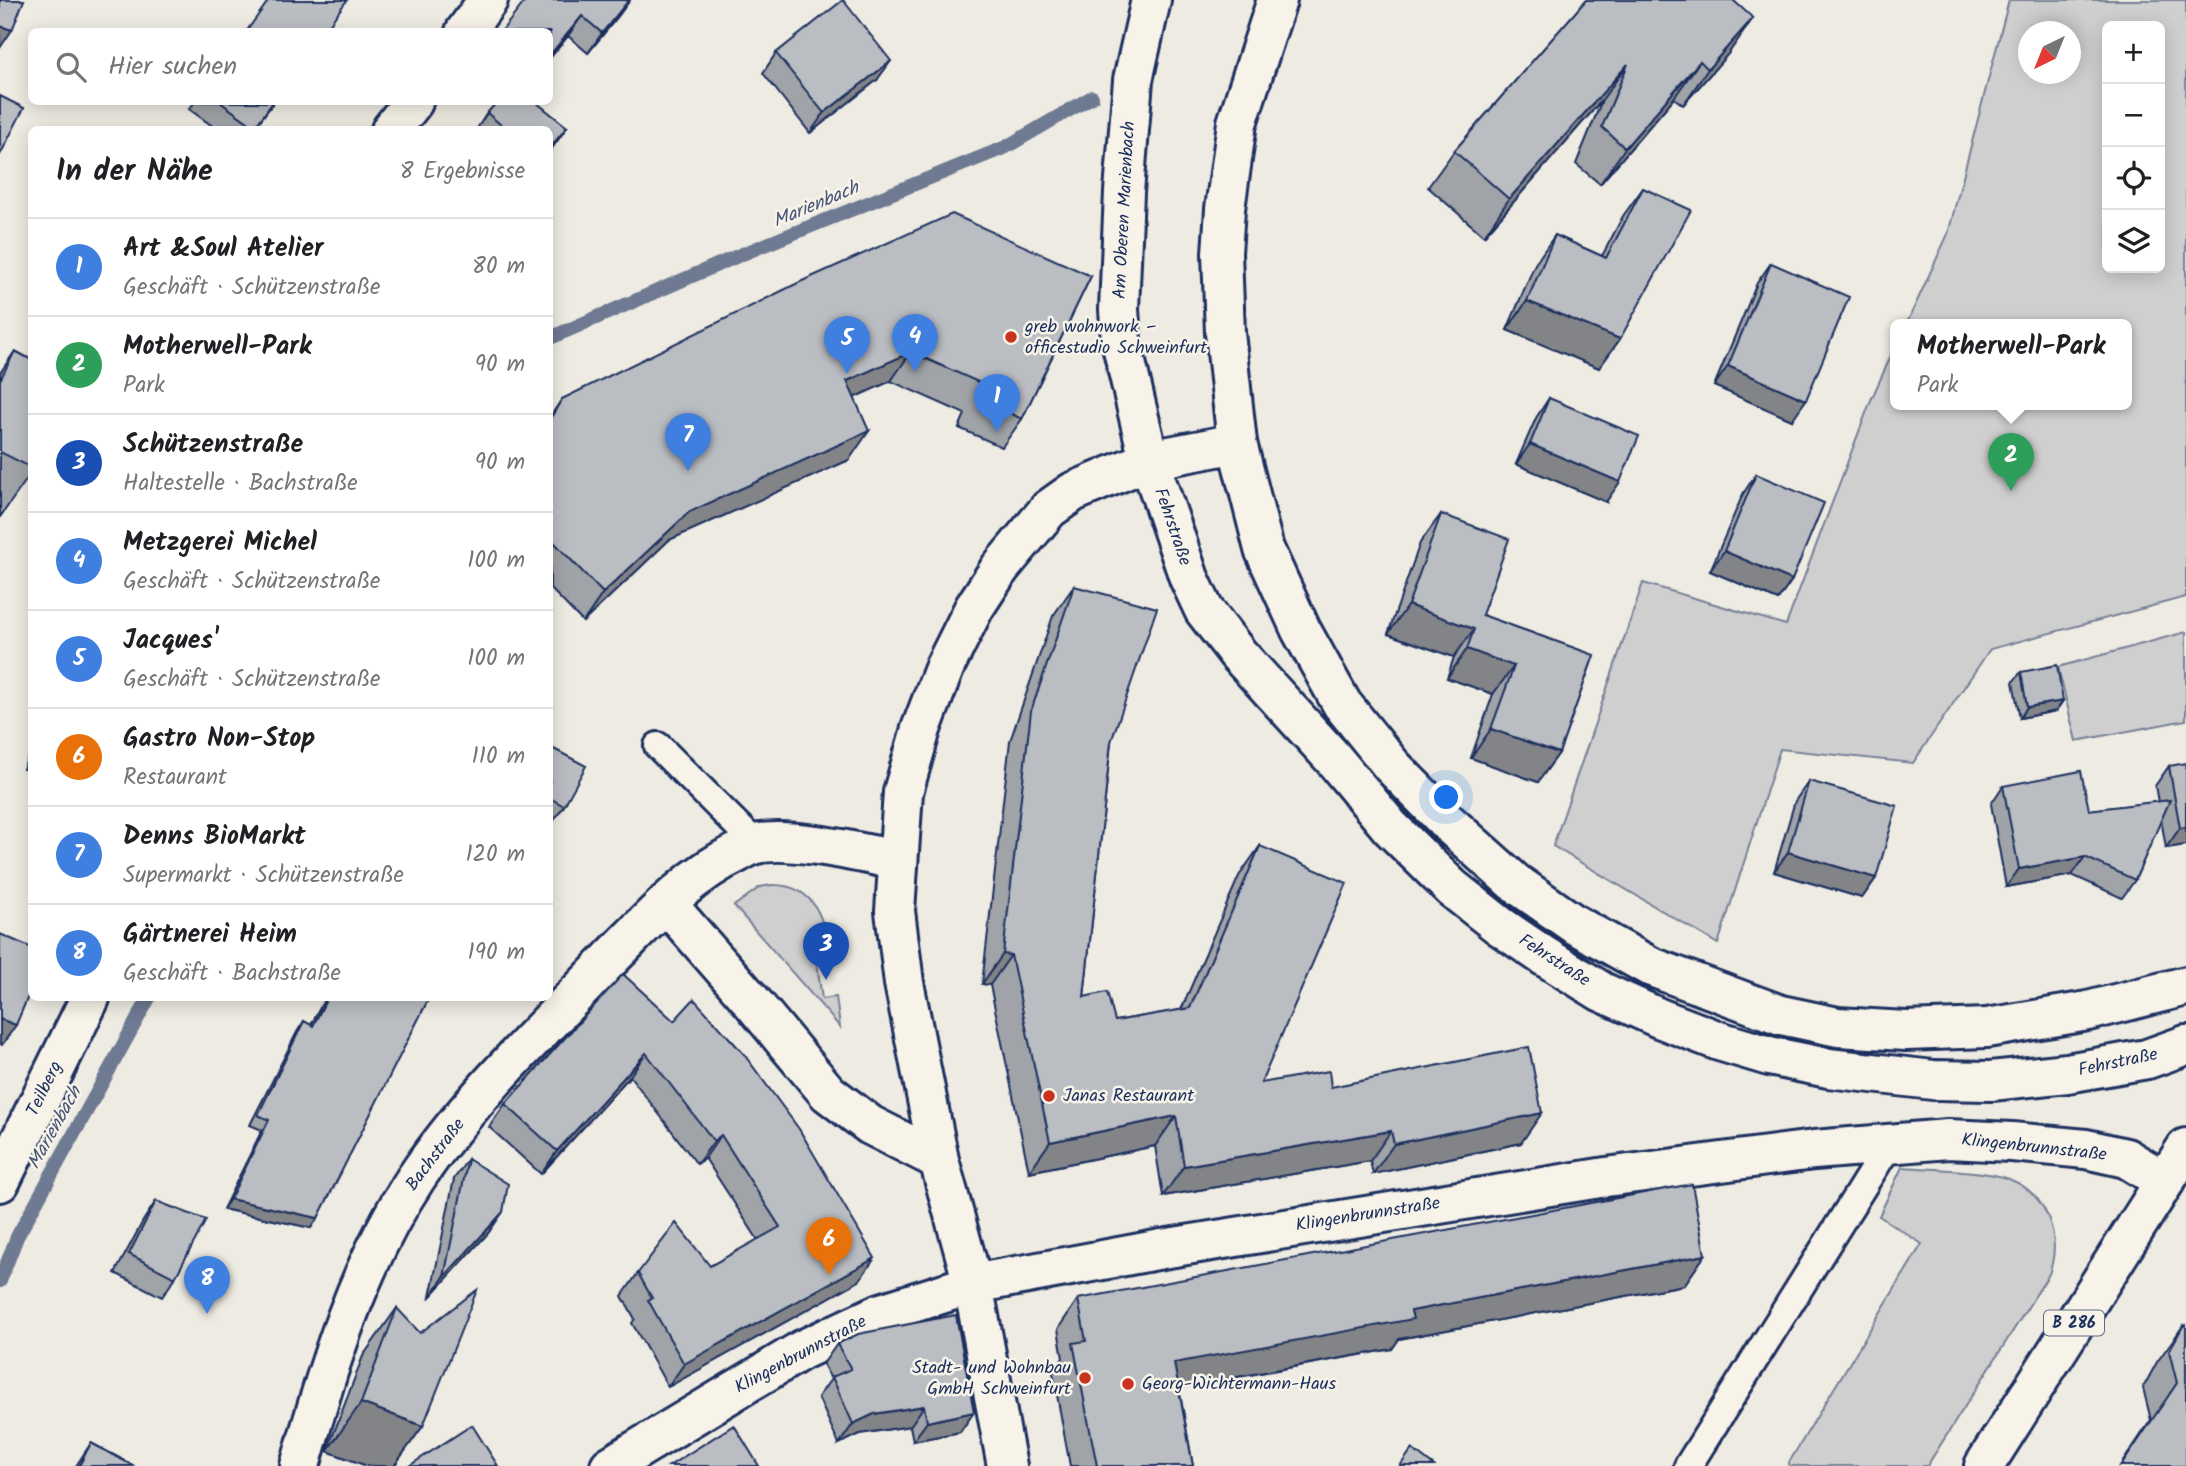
<!DOCTYPE html>
<html lang="de">
<head>
<meta charset="utf-8">
<style>
	body { margin:0; font-family:Kalam,sans-serif; background:#f2f2f2; color:#202124 }
	.controls { position:absolute; right:21px; top:21px; display:grid; overflow:hidden; border-radius:10px; box-shadow:0 4px 18px #0003 }
	.controls button { width:63px; height:63px; display:grid; place-items:center; padding:0; border:0; border-bottom:2px solid #e0e0e0; background:#fff; color:#202124; font:35px sans-serif }
	.compass { position:absolute; left:2018px; top:21px; width:63px; height:63px; border-radius:50%; background:#fff; box-shadow:0 4px 18px #0003; rotate:223deg }
	.you { position:absolute; left:1447px; top:798px; width:24px; height:24px; margin:-18px; border:5px solid #fff; border-radius:50%; background:#1a73e8; box-shadow:0 0 0 10px #1a73e833 }
	.badge { display:grid; place-items:center; width:46px; height:46px; border-radius:50%; background:#0b8043; color:#fff; font-size:23px; font-weight:700 }
	.pin { position:absolute; translate:-50% -58px; filter:drop-shadow(0 2px 4px #0008) }
	.pin::after { content:''; position:absolute; top:37px; width:24px; height:21px; background:inherit; clip-path:polygon(0 0,100% 0,50% 100%) }
	.popup { position:absolute; left:1890px; top:319px; width:242px; height:91px; box-sizing:border-box; display:grid; place-content:center; border-radius:10px; background:#fff; filter:drop-shadow(0 2px 5px #0005); font-size:23px; white-space:nowrap; color:#757577 }
	.popup b { font-size:26px; color:#202124 }
	.popup::after { content:''; position:absolute; left:50%; top:100%; margin-left:-14px; border:14px solid transparent; border-top-color:#fff }
	.list { margin:0; padding:0; list-style:none }
	h2 { display:flex; justify-content:space-between; align-items:center; height:91px; margin:0; padding:0 28px; font-size:30px }
	h2 small { font-size:23px; font-weight:400; color:#757577 }
	.list li { display:grid; grid-template-columns:46px 1fr auto; gap:21px; align-items:center; box-sizing:border-box; height:98px; padding:0 28px; border-top:2px solid #e0e0e0 }
	.list b { display:block; font-size:26px; white-space:nowrap }
	.list p { margin:0; font-size:23px; white-space:nowrap; color:#757577 }
	.list em { font-size:23px; font-style:normal; color:#757577 }
	.icon { flex:none; width:38px; height:38px; fill:none; stroke:currentColor; stroke-width:2; stroke-linecap:round; stroke-linejoin:round }
	.map { position:relative; flex:none; width:2186px; height:1466px; overflow:hidden }
	.search { position:absolute; background:#fff; box-shadow:0 4px 18px #0003; left:28px; top:28px; width:525px; height:77px; display:flex; align-items:center; gap:18px; box-sizing:border-box; padding:0 24px; border-radius:10px; color:#757577; font-size:26px }
	.panel { position:absolute; background:#fff; box-shadow:0 4px 18px #0003; left:28px; top:126px; width:525px; height:875px; border-radius:10px }
	.map>svg:first-child { display:block }
</style>
</head>
<body>
<div class="map">
<svg width="2186" height="1466" viewBox="0 0 2186 1466">
	<rect width="100%" height="100%" fill="#eeebe2"/>
	<filter id="ink" filterUnits="userSpaceOnUse"><feTurbulence type="fractalNoise" baseFrequency=".0143" numOctaves="2"/><feDisplacementMap in="SourceGraphic" scale="14" xChannelSelector="R" yChannelSelector="G"/><feConvolveMatrix kernelMatrix="1 2 1 2 8 2 1 2 1" color-interpolation-filters="sRGB"/></filter>
	<g filter="url(#ink)">
		<path fill="#cfcfcf" stroke="#757f96" stroke-width="2" fill-rule="evenodd" d="M 2009,0 L 2186,0 L 2186,597 L 1990,649 L 1913,763 L 1780,749 L 1718,944 L 1553,846 L 1643,583 L 1786,625 L 1871,400 L 1895,347 L 1896,405 L 2126,405 L 2126,325 L 1906,325 L 1948,234 ZM 2160,26 L 2160,268 L 2107,268 L 2107,26 ZM 2028,32 L 2070,32 L 2070,74 L 2028,74 Z
			M 2186,632 L 2186,720 L 2076,741 L 2058,667 Z
			M 772,885 C 819,884 825,926 831,962 L 817,964 L 822,999 L 836,997 L 840,1027 L 734,906 L 760,887 Z
			M 1902,1167 C 1930,1169 1985,1170 2009,1179 C 2048,1194 2062,1237 2049,1274 L 1927,1466 L 1790,1466 L 1788,1464 L 1922,1244 L 1879,1216 Z"/>
		<g fill="none" stroke-linecap="round" stroke-linejoin="round">
			<path stroke="#6e7992" stroke-width="14" d="M 550,338 L 740,255 L 1006,147 L 1092,97
				M 0,1281 L 17,1237 L 149,998"/>
			<g stroke="#1b2f5e" stroke-width="32">
				<path id="service" d="M 658,746 L 756,844
					M 1688,1466 L 1890,1143"/>
			</g>
			<g stroke="#1b2f5e" stroke-width="44">
				<path id="minor" d="M 465,32 L 488,0
					M 391,130 L 413,102
					M 666,903 L 749,998 L 828,1093 L 870,1125 L 939,1160
					M 0,1182 L 90,998
					M 300,1466 C 328,1366 358,1266 416,1178 C 470,1097 545,1028 612,957 C 650,919 688,876 737,853 C 743,850 750,845 756,844 C 790,836 861,853 897,860
					M 610,1466 L 802,1350 L 881,1313 L 973,1284 L 1162,1249 L 1606,1177 L 1814,1150 L 1948,1139 L 2012,1142 L 2086,1149 L 2126,1158 L 2164,1181
					M 1007,1466 L 973,1284 L 939,1160 L 904,983 L 895,911 L 903,792 L 921,729 L 945,666 L 974,608 L 1000,568 L 1049,509 L 1073,492 L 1149,460 L 1237,443"/>
			</g>
			<g stroke="#1b2f5e" stroke-width="44">
				<path id="secondary" d="M 1151,0 L 1133,80 L 1124,192 L 1119,309 L 1121,341 L 1149,460 L 1189,578 L 1204,610 L 1238,654 L 1332,757 L 1390,827 L 1452,888 L 1500,926 L 1544,956 L 1602,992 L 1659,1018 L 1719,1041 L 1769,1056 L 1828,1068 L 1933,1080 L 1991,1081 L 2067,1073 L 2147,1059 L 2186,1045
					M 1277,0 L 1237,123 L 1225,209 L 1222,253 L 1225,333 L 1237,443 L 1264,549 L 1301,630 L 1342,704 L 1392,766 L 1447,822 L 1514,882 L 1574,924 L 1649,966 L 1781,1015 L 1838,1027 L 1906,1031 L 1987,1028 L 2088,1011 L 2186,986"/>
			</g>
			<g stroke="#1b2f5e" stroke-width="44">
				<path id="primary" d="M 1984,1466 L 2186,1148"/>
			</g>
			<use href="#service" stroke="#f7f3e8" stroke-width="26"/>
			<use href="#minor" stroke="#f7f3e8" stroke-width="38"/>
			<use href="#secondary" stroke="#f7f3e8" stroke-width="38"/>
			<use href="#primary" stroke="#f7f3e8" stroke-width="38"/>
		</g>
		<path fill="#a0a3a7" stroke="#1b2f5e" stroke-width="2" d="M 630,0 L 619,15 L 588,53 L 568,36 L 550,58 L 550,32 L 501,32 Z
			M 1586,0 L 1753,18 L 1728,54 L 1683,105 L 1674,98 L 1600,184 L 1576,164 L 1602,100 L 1484,236 L 1428,187 L 1454,151 Z
			M 776,53 L 877,80 L 810,133 L 763,73 Z
			M 195,102 L 274,102 L 253,130 L 218,130 L 189,109 Z
			M 487,113 L 567,127 L 550,151 L 550,130 L 476,130 Z
			M 1643,188 L 1620,339 L 1599,368 L 1507,330 L 1535,264 L 1555,235 L 1602,256 L 1623,216 Z
			M 1771,263 L 1792,420 L 1714,386 L 1757,283 Z
			M 1091,276 L 1022,419 L 1002,447 L 959,428 L 965,414 L 891,381 L 854,397 L 849,460 L 669,540 L 583,622 L 550,588 L 550,417 L 562,399 Z
			M 15,351 L 32,360 L 32,472 L 0,517 L 0,373 Z
			M 1549,398 L 1606,502 L 1516,464 L 1536,418 Z
			M 1756,474 L 1792,580 L 1778,600 L 1710,571 L 1743,494 Z
			M 1441,514 L 1482,615 L 1594,655 L 1559,753 L 1538,782 L 1471,758 L 1493,694 L 1447,678 L 1454,657 L 1388,634 L 1420,543 Z
			M 1074,586 L 1111,742 L 1084,997 L 1115,1021 L 1181,1010 L 1239,876 L 1260,846 L 1261,1083 L 1331,1087 L 1521,1143 L 1373,1174 L 1370,1161 L 1163,1196 L 1155,1146 L 1029,1172 L 990,985 L 982,984 L 1010,741 L 1053,616 Z
			M 2021,672 L 2056,711 L 2020,718 L 2013,682 Z
			M 550,747 L 564,806 L 550,826 Z
			M 32,749 L 32,772 L 23,769 Z
			M 2169,766 L 2186,845 L 2166,848 L 2161,819 L 2135,880 L 2122,898 L 2072,875 L 2006,887 L 1991,804 L 2003,786 L 2089,810 L 2158,802 L 2155,786 Z
			M 1809,781 L 1876,878 L 1862,898 L 1774,872 L 1795,801 Z
			M 623,974 L 859,1281 L 668,1387 L 632,1323 L 635,1319 L 622,1296 L 638,1273 L 710,1266 L 758,1240 L 705,1158 L 697,1164 L 630,1076 L 541,1174 L 489,1127 L 505,1104 Z
			M 325,998 L 429,998 L 311,1228 L 223,1209 L 262,1130 L 250,1125 L 297,1032 L 304,1021 L 311,1025 Z
			M 468,1159 L 489,1232 L 430,1297 L 454,1179 Z
			M 156,1201 L 175,1278 L 162,1297 L 115,1273 L 143,1221 Z
			M 1705,1255 L 1684,1285 L 1399,1339 L 1392,1349 L 1179,1388 L 1193,1466 L 1070,1466 L 1053,1373 L 1063,1358 L 1058,1329 L 1078,1299 Z
			M 397,1308 L 423,1426 L 394,1466 L 367,1466 L 327,1451 L 363,1356 Z
			M 2183,1326 L 2186,1466 L 2120,1466 L 2151,1420 L 2143,1388 L 2157,1362 Z
			M 837,1344 L 974,1412 L 960,1432 L 913,1441 L 910,1426 L 860,1434 L 839,1444 L 818,1397 L 831,1379 L 823,1364 Z
			M 91,1443 L 134,1466 L 76,1466 Z"/>
		<path fill="#828488" stroke="#1b2f5e" stroke-width="2" d="M 630,0 L 619,15 L 588,53 L 602,33 Z
			M 582,16 L 568,36 L 550,58 L 550,55 Z
			M 1753,18 L 1728,54 L 1683,105 L 1708,69 Z
			M 0,26 L 12,30 L 0,48 Z
			M 891,61 L 877,80 L 810,133 L 824,113 Z
			M 1700,61 L 1674,98 L 1600,184 L 1625,148 Z
			M 1628,64 L 1602,100 L 1484,236 L 1509,199 Z
			M 567,127 L 550,151 L 550,148 Z
			M 1527,301 L 1620,339 L 1599,368 L 1507,330 Z
			M 911,352 L 891,381 L 827,410 L 847,381 Z
			M 1728,366 L 1806,400 L 1792,420 L 1714,386 Z
			M 869,431 L 849,460 L 669,540 L 583,622 L 603,593 L 689,512 Z
			M 1530,444 L 1620,482 L 1606,502 L 1516,464 Z
			M 1724,551 L 1792,580 L 1778,600 L 1710,571 Z
			M 1408,605 L 1474,629 L 1454,657 L 1388,634 Z
			M 1467,649 L 1514,666 L 1493,694 L 1447,678 Z
			M 2063,701 L 2056,711 L 2020,718 L 2027,707 Z
			M 1491,729 L 1559,753 L 1538,782 L 1471,758 Z
			M 2186,827 L 2186,845 L 2166,848 L 2180,828 Z
			M 1788,852 L 1876,878 L 1862,898 L 1774,872 Z
			M 2085,857 L 2072,875 L 2006,887 L 2019,869 Z
			M 1003,954 L 1011,955 L 990,985 L 982,984 Z
			M 0,1019 L 16,1025 L 2,1045 L 0,1044 Z
			M 646,1053 L 630,1076 L 541,1174 L 557,1151 Z
			M 1542,1113 L 1521,1143 L 1373,1174 L 1394,1144 Z
			M 1176,1116 L 1155,1146 L 1029,1172 L 1050,1142 Z
			M 1391,1131 L 1370,1161 L 1163,1196 L 1184,1166 Z
			M 721,1135 L 705,1158 L 697,1164 L 714,1141 Z
			M 230,1199 L 318,1218 L 311,1228 L 223,1209 Z
			M 503,1212 L 489,1232 L 430,1297 L 444,1277 Z
			M 1705,1255 L 1684,1285 L 1399,1339 L 1392,1349 L 1153,1392 L 1174,1363 L 1411,1311 Z
			M 875,1258 L 859,1281 L 668,1387 L 684,1364 Z
			M 361,1403 L 423,1426 L 394,1466 L 367,1466 L 327,1451 Z
			M 924,1406 L 910,1426 L 860,1434 L 839,1444 L 853,1424 L 874,1414 Z
			M 974,1412 L 960,1432 L 913,1441 L 927,1422 Z"/>
		<path fill="#babdc2" stroke="#1b2f5e" stroke-width="2" d="M 0,0 L 24,0 L 12,30 L 0,26 Z
			M 269,0 L 347,0 L 324,32 L 246,32 Z
			M 526,0 L 629,0 L 602,33 L 582,16 L 550,55 L 550,32 L 501,32 Z
			M 843,0 L 891,61 L 824,113 L 776,53 Z
			M 1586,0 L 1733,0 L 1753,18 L 1708,69 L 1700,61 L 1625,148 L 1602,127 L 1628,64 L 1509,199 L 1454,151 Z
			M 0,96 L 24,108 L 0,155 Z
			M 220,102 L 273,102 L 255,127 Z
			M 497,102 L 536,102 L 567,127 L 550,148 L 550,130 L 507,130 L 487,113 Z
			M 1643,188 L 1691,210 L 1620,339 L 1527,301 L 1555,235 L 1606,258 Z
			M 952,214 L 1091,276 L 1022,419 L 979,399 L 985,385 L 911,352 L 847,381 L 869,431 L 689,512 L 603,593 L 550,538 L 550,419 L 562,399 L 800,282 Z
			M 1771,263 L 1849,297 L 1806,400 L 1728,366 Z
			M 15,351 L 32,360 L 32,468 L 0,452 L 0,380 Z
			M 1549,398 L 1639,436 L 1620,482 L 1530,444 Z
			M 1756,474 L 1824,503 L 1792,580 L 1724,551 Z
			M 1441,514 L 1509,539 L 1482,615 L 1594,655 L 1559,753 L 1491,729 L 1514,666 L 1467,649 L 1474,629 L 1408,605 Z
			M 1074,586 L 1157,608 L 1111,742 L 1084,997 L 1107,992 L 1115,1021 L 1190,1008 L 1260,846 L 1347,883 L 1261,1083 L 1329,1071 L 1331,1087 L 1529,1047 L 1542,1113 L 1394,1144 L 1391,1131 L 1184,1166 L 1176,1116 L 1050,1142 L 1011,955 L 1003,954 L 1031,711 Z
			M 2057,665 L 2063,701 L 2027,707 L 2021,672 Z
			M 550,747 L 586,766 L 564,806 L 550,798 Z
			M 2186,763 L 2186,827 L 2180,828 L 2169,766 Z
			M 2081,771 L 2089,810 L 2170,800 L 2135,880 L 2085,857 L 2019,869 L 2003,786 Z
			M 1809,781 L 1897,806 L 1876,878 L 1788,852 Z
			M 0,934 L 32,948 L 32,987 L 16,1025 L 0,1019 Z
			M 623,974 L 674,1021 L 694,999 L 743,1053 L 799,1129 L 875,1258 L 684,1364 L 648,1300 L 652,1298 L 638,1273 L 676,1223 L 710,1266 L 780,1227 L 721,1135 L 714,1141 L 646,1053 L 557,1151 L 505,1104 Z
			M 327,998 L 429,998 L 318,1218 L 230,1199 L 269,1120 L 258,1115 L 304,1021 L 313,1026 Z
			M 468,1159 L 508,1184 L 503,1212 L 444,1277 Z
			M 1692,1184 L 1705,1255 L 1411,1311 L 1413,1319 L 1174,1363 L 1193,1466 L 1097,1466 L 1073,1343 L 1086,1341 L 1078,1299 Z
			M 156,1201 L 206,1220 L 175,1278 L 129,1254 Z
			M 477,1290 L 423,1426 L 361,1403 L 397,1308 L 420,1333 Z
			M 956,1315 L 974,1412 L 927,1422 L 924,1406 L 874,1414 L 853,1424 L 832,1377 L 851,1369 L 837,1344 L 858,1334 Z
			M 2186,1325 L 2186,1466 L 2121,1466 L 2177,1383 L 2169,1351 L 2183,1326 Z
			M 472,1425 L 498,1466 L 409,1466 Z
			M 734,1425 L 759,1466 L 669,1466 Z
			M 91,1443 L 134,1466 L 79,1466 Z
			M 1412,1449 L 1434,1466 L 1400,1466 Z"/>
	</g>
	<g fill="#c8321e" stroke="#f7f3e8" stroke-width="2.5">
		<circle cx="1011" cy="337" r="7"/>
		<circle cx="1049" cy="1096" r="7"/>
		<circle cx="1085" cy="1378" r="7"/>
		<circle cx="1128" cy="1384" r="7"/>
	</g>
	<g text-anchor="middle" dominant-baseline="central" stroke-width="5" stroke-linejoin="round" paint-order="stroke">
		<rect fill="#f7f3e8" stroke="#5d6a87" stroke-width="2" x="2044" y="1310.5" width="60" height="25" rx="5"/>
		<g font-size="16" font-weight="bold" fill="#1b2f5e">
			<text x="2074" y="1323">B 286</text>
		</g>
		<g font-size="18" fill="#1b2f5e" stroke="#f7f3e8">
			<text transform="translate(1125 210) rotate(-87)">Am Oberen Marienbach</text>
			<text transform="translate(1172 527) rotate(71)">Fehrstraße</text>
			<text transform="translate(1554 961) rotate(33)">Fehrstraße</text>
			<text transform="translate(2118 1063) rotate(-12)">Fehrstraße</text>
			<text transform="translate(45 1089) rotate(-64)">Teilberg</text>
			<text transform="translate(2034 1148) rotate(6)">Klingenbrunnstraße</text>
			<text transform="translate(436 1155) rotate(-53)">Bachstraße</text>
			<text transform="translate(1368 1215) rotate(-9)">Klingenbrunnstraße</text>
			<text transform="translate(801 1355) rotate(-28)">Klingenbrunnstraße</text>
		</g>
		<g font-size="18" fill="#1b2f5e" stroke="#f7f3e8" text-anchor="start">
			<text x="1025" y="327">greb wohnwork –<tspan x="1025" dy="21">officestudio Schweinfurt</tspan></text>
			<text x="1063" y="1096">Janas Restaurant</text>
			<text x="1071" y="1368" text-anchor="end">Stadt- und Wohnbau<tspan x="1071" dy="21">GmbH Schweinfurt</tspan></text>
			<text x="1142" y="1384">Georg-Wichtermann-Haus</text>
		</g>
		<g font-size="19" font-style="italic" fill="#455478" stroke="#f7f3e8">
			<text transform="translate(816 205) rotate(-23)">Marienbach</text>
			<text transform="translate(55 1128) rotate(-61)">Marienbach</text>
		</g>
	</g>
</svg>
<div class="controls">
<button>+</button>
<button>−</button>
<button><svg class="icon" aria-label="locate" viewBox="0 0 24 24"><circle cx="12" cy="12" r="6"/><path d="M12 2v4M12 18v4M2 12h4M18 12h4"/></svg></button>
<button><svg class="icon" aria-label="layers" viewBox="0 0 24 24"><path d="M12 4l9 5-9 5-9-5zM3 14l9 5 9-5"/></svg></button>
</div>
<svg class="compass" viewBox="-18 -18 36 36"><path d="M0-13l5 13h-10z" fill="#e53935"/><path d="M0 13l5-13h-10z" fill="#757577"/></svg>
<div class="you"></div>
<div class="pin badge" style="left:997px;top:432px;background:#3f7fe0">1</div>
<div class="pin badge" style="left:2011px;top:491px;background:#2e9e5b">2</div>
<div class="popup"><b>Motherwell-Park</b>Park</div>
<div class="pin badge" style="left:826px;top:980px;background:#1a4fb4">3</div>
<div class="pin badge" style="left:915px;top:372px;background:#3f7fe0">4</div>
<div class="pin badge" style="left:847px;top:374px;background:#3f7fe0">5</div>
<div class="pin badge" style="left:829px;top:1275px;background:#e8710a">6</div>
<div class="pin badge" style="left:688px;top:471px;background:#3f7fe0">7</div>
<div class="pin badge" style="left:207px;top:1314px;background:#3f7fe0">8</div>
<div class="search"><svg class="icon" aria-label="search" viewBox="0 0 24 24"><circle cx="10" cy="10" r="6"/><path d="M15 15l6 6"/></svg>Hier suchen</div>
<section class="panel">
<h2>In der Nähe<small>8 Ergebnisse</small></h2>
<ul class="list">
<li><span class="badge" style="background:#3f7fe0">1</span><div><b>Art &amp;Soul Atelier</b><p>Geschäft · Schützenstraße</p></div><em>80 m</em></li>
<li><span class="badge" style="background:#2e9e5b">2</span><div><b>Motherwell-Park</b><p>Park</p></div><em>90 m</em></li>
<li><span class="badge" style="background:#1a4fb4">3</span><div><b>Schützenstraße</b><p>Haltestelle · Bachstraße</p></div><em>90 m</em></li>
<li><span class="badge" style="background:#3f7fe0">4</span><div><b>Metzgerei Michel</b><p>Geschäft · Schützenstraße</p></div><em>100 m</em></li>
<li><span class="badge" style="background:#3f7fe0">5</span><div><b>Jacques'</b><p>Geschäft · Schützenstraße</p></div><em>100 m</em></li>
<li><span class="badge" style="background:#e8710a">6</span><div><b>Gastro Non-Stop</b><p>Restaurant</p></div><em>110 m</em></li>
<li><span class="badge" style="background:#3f7fe0">7</span><div><b>Denns BioMarkt</b><p>Supermarkt · Schützenstraße</p></div><em>120 m</em></li>
<li><span class="badge" style="background:#3f7fe0">8</span><div><b>Gärtnerei Heim</b><p>Geschäft · Bachstraße</p></div><em>190 m</em></li>
</ul>
</section>
</div>
</body>
</html>
